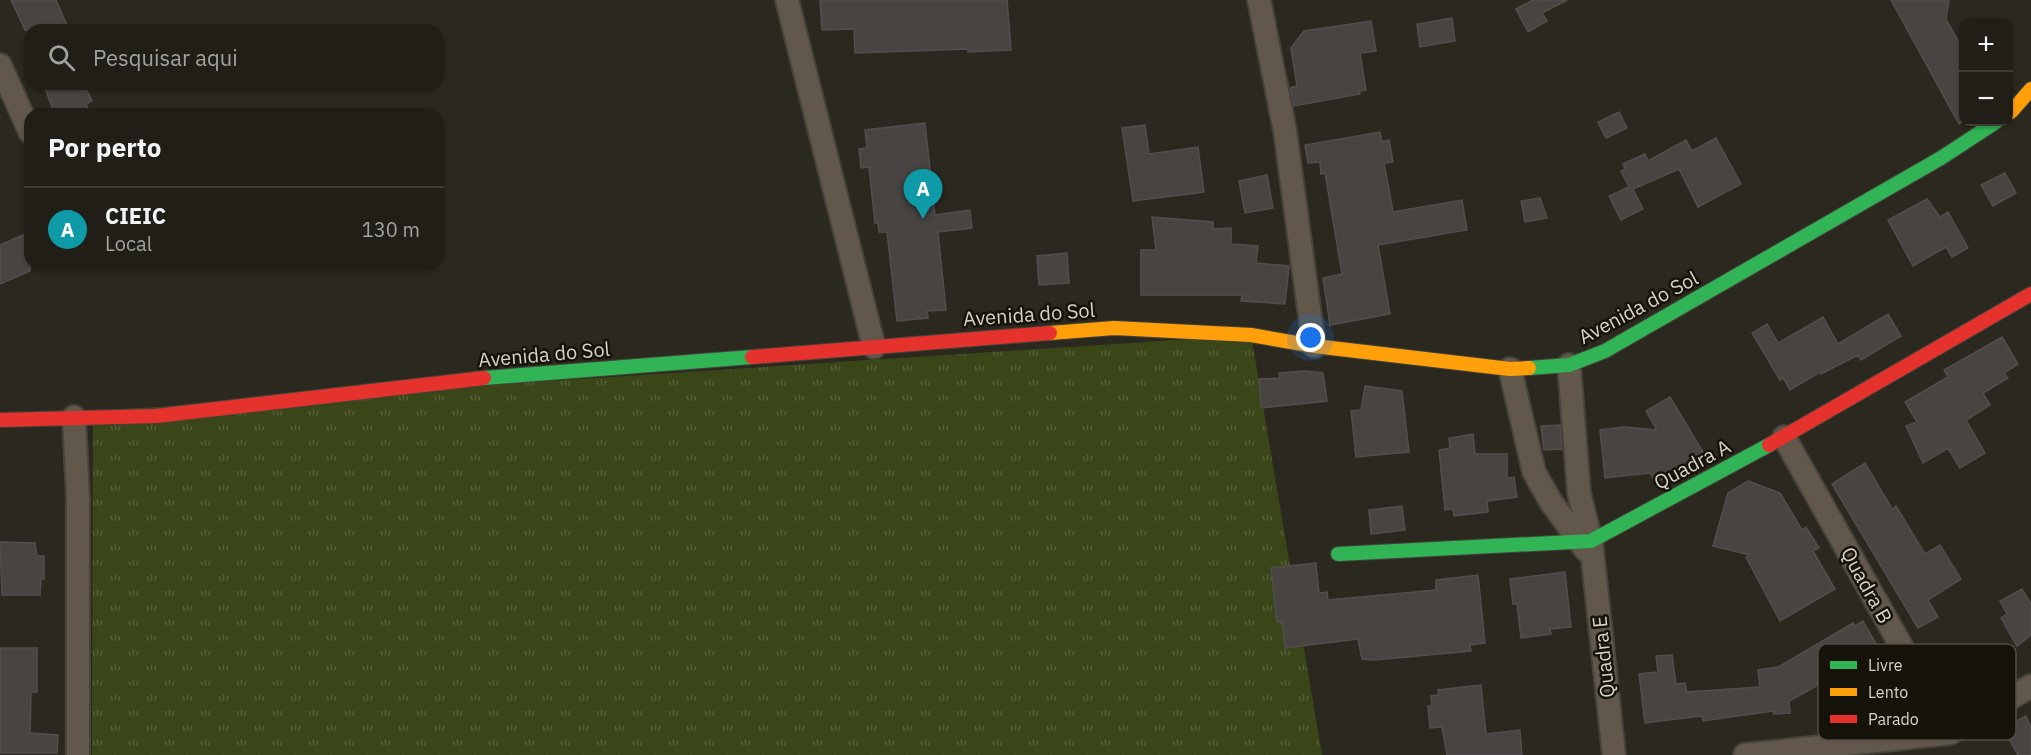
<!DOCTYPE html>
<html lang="pt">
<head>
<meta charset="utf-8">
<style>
	body { margin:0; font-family:"IBM Plex Sans",sans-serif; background:#282720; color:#f1f3f6 }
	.controls { position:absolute; right:18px; top:18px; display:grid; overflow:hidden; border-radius:12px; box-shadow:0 2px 4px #0004 }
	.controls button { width:54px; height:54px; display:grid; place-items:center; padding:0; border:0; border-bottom:2px solid #3d3c36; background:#201e17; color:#f1f3f6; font:30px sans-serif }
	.you { position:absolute; left:1311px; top:338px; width:21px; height:21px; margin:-15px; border:4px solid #fff; border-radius:50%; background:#1a73e8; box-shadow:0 0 0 9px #1a73e833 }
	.badge { display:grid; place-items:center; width:39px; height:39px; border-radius:50%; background:#b45309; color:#fff; font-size:20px; font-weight:700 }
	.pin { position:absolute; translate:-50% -50px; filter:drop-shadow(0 2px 3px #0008) }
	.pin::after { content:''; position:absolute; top:32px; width:21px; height:18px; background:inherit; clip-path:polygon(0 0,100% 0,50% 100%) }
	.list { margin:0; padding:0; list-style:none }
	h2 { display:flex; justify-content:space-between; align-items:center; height:78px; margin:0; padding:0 24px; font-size:26px }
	h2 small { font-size:20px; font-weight:400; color:#a2a2a1 }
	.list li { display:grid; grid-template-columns:39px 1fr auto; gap:18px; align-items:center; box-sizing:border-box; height:84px; padding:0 24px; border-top:2px solid #3d3c36 }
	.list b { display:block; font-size:22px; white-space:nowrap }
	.list p { margin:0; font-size:20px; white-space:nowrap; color:#a2a2a1 }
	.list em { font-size:20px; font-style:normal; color:#a2a2a1 }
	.icon { flex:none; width:33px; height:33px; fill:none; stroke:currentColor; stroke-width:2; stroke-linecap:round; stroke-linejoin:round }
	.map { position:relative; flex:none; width:2031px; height:755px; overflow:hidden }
	.search { position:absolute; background:#201e17; box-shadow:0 2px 4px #0004; left:24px; top:24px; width:420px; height:66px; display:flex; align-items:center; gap:15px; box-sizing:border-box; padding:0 21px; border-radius:18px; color:#a2a2a1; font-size:22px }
	.panel { position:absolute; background:#201e17; box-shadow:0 2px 4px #0004; left:24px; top:108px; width:420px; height:162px; border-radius:18px }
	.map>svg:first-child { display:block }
</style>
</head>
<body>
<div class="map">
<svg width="2031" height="755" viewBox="0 0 2031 755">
	<defs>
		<pattern id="grass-tufts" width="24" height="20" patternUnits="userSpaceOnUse" patternTransform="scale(1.5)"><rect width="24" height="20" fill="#3a4518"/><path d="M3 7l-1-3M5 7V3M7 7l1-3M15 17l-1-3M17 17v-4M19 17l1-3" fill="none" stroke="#565f38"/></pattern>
	</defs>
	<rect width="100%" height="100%" fill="#2b281f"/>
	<path fill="url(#grass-tufts)" d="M 1251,335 L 1322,755 L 92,755 L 93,411 Z"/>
	<path fill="#474441" stroke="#534e4e" stroke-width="1.5" d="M 11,0 L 56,0 L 69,30 L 25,30 Z
		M 820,0 L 1007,0 L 1011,50 L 968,52 L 968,49 L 855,53 L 854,29 L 822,30 Z
		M 1533,0 L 1567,0 L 1542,13 L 1547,21 L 1528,32 L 1516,9 Z
		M 1891,0 L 1949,0 L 1946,19 L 1964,52 L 1964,121 L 1959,124 Z
		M 1452,18 L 1455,41 L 1420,47 L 1417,24 Z
		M 1371,21 L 1376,51 L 1360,53 L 1366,90 L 1359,91 L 1360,94 L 1294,106 L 1290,88 L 1297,86 L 1291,48 L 1304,31 Z
		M 57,84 L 84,84 L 92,101 L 86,104 L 90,114 L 55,114 L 45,89 Z
		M 1619,112 L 1627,128 L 1606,138 L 1598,122 Z
		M 925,123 L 935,215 L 970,210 L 972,228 L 938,232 L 946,310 L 927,311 L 928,318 L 897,321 L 887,232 L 879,232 L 878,223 L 875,223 L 869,167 L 861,168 L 859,149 L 867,148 L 865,130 Z
		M 1145,125 L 1149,154 L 1198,147 L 1204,192 L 1133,201 L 1122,128 Z
		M 1380,132 L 1382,142 L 1389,140 L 1393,162 L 1384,163 L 1393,212 L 1462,200 L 1467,230 L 1378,245 L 1390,314 L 1330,325 L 1323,278 L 1342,274 L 1325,173 L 1321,174 L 1320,162 L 1308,163 L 1305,145 Z
		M 1716,138 L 1741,184 L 1698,207 L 1679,169 L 1633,189 L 1643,209 L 1621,220 L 1609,196 L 1629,187 L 1621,171 L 1625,169 L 1623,164 L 1645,154 L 1648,161 L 1686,140 L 1692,151 Z
		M 2005,173 L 2016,193 L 1993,206 L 1981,185 Z
		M 1267,175 L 1273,208 L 1245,213 L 1239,181 Z
		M 1540,198 L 1547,218 L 1525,222 L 1521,201 Z
		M 1927,199 L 1940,217 L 1948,212 L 1968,248 L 1952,257 L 1946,247 L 1913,266 L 1888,220 Z
		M 1152,217 L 1213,222 L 1213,229 L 1231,228 L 1231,244 L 1258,246 L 1256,263 L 1289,266 L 1285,304 L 1241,301 L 1242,295 L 1141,295 L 1141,250 L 1156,250 Z
		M 30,232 L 30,271 L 0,284 L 0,245 Z
		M 1067,253 L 1069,283 L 1039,285 L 1037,256 Z
		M 1888,314 L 1901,336 L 1861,360 L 1858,355 L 1821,374 L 1820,372 L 1790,390 L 1783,378 L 1780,380 L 1752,333 L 1767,324 L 1778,343 L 1823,317 L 1838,344 Z
		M 2002,337 L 2018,364 L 2004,373 L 2008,378 L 1983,393 L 1990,405 L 1966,420 L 1985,453 L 1960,468 L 1948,448 L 1923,463 L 1906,426 L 1917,422 L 1905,402 L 1948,377 L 1944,370 Z
		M 1306,371 L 1323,373 L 1327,401 L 1261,408 L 1259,379 L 1280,378 L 1279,373 Z
		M 1365,386 L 1402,391 L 1409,452 L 1356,457 L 1351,411 L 1361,410 Z
		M 1670,397 L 1704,454 L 1656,483 L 1650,473 L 1605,478 L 1600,430 L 1624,427 L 1657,430 L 1646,411 Z
		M 1560,425 L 1562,449 L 1544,450 L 1541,426 Z
		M 1473,434 L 1475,454 L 1507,454 L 1507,478 L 1514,477 L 1517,497 L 1487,501 L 1488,512 L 1454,516 L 1453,509 L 1445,510 L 1439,450 L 1450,448 L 1449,438 Z
		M 1865,463 L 1892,509 L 1896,506 L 1925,554 L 1940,545 L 1961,579 L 1928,600 L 1938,617 L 1918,628 L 1832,484 Z
		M 1748,481 L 1780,493 L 1802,530 L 1806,527 L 1819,548 L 1813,551 L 1835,589 L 1780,621 L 1746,557 L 1750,555 L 1713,546 L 1728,493 Z
		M 1402,506 L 1405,530 L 1371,534 L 1369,510 Z
		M 0,542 L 35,543 L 37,556 L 44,556 L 44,579 L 41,579 L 40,595 L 2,595 Z
		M 1316,563 L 1319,593 L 1327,592 L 1328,600 L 1436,590 L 1436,580 L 1478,575 L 1485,643 L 1470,645 L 1471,651 L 1374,660 L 1362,659 L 1358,639 L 1285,648 L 1282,621 L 1277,622 L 1271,568 Z
		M 1565,572 L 1571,627 L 1550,629 L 1551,634 L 1521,638 L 1517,604 L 1513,604 L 1510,579 Z
		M 2022,589 L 2031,604 L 2031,635 L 2017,646 L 2001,618 L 2007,614 L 2000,601 Z
		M 1863,621 L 1878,647 L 1869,652 L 1871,656 L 1789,701 L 1790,713 L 1774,714 L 1773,711 L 1703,721 L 1702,716 L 1645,723 L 1639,674 L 1658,672 L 1656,656 L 1672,655 L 1676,684 L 1685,683 L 1687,692 L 1760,687 L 1758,670 L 1778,667 L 1853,623 L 1855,626 Z
		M 0,648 L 37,648 L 37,692 L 31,692 L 30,733 L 58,735 L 57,753 L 0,753 Z
		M 1481,685 L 1486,734 L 1520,730 L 1522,755 L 1447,755 L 1442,727 L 1430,728 L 1428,706 L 1432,706 L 1431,696 L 1439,695 L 1438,690 Z
		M 2026,716 L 2031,728 L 2031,755 L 2018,755 L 2003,728 Z"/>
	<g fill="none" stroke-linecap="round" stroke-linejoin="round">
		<g stroke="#46433b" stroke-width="26">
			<path id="street" d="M 787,0 L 874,347
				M 1259,0 L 1285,131 L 1314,346
				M 0,65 L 30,132
				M 1569,365 L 1579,493 L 1591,541 L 1614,755
				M 1510,369 L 1534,472 L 1551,502 L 1586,550
				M 74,417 L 78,499 L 78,755
				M 1784,437 L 1950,733
				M 1745,755 L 1950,733 L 2031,686"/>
		</g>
		<g stroke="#46433b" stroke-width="16">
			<path id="fast" d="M 1529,368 L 1569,365 L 1605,351 L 1941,158 L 1996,122
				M 484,378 L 752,357
				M 1338,554 L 1591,541 L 1769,445"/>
		</g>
		<g stroke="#46433b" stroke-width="16">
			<path id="slow" d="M 2011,112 L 2031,89
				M 1050,333 L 1114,328 L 1251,335 L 1314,346 L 1510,369 L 1529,368"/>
		</g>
		<g stroke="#46433b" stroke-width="16">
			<path id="jam" d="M 752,357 L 1050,333
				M 0,420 L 156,416 L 484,378
				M 1769,445 L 2031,294"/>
		</g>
		<use href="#street" stroke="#61584b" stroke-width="22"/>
		<use href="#fast" stroke="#30b455" stroke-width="14"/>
		<use href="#slow" stroke="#ff9f0a" stroke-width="14"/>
		<use href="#jam" stroke="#e5322d" stroke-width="14"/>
	</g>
	<g text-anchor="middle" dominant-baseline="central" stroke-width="5" stroke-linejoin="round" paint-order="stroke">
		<g font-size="20" fill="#d7d3c8" stroke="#16130b">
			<text transform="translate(1638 307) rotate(-28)">Avenida do Sol</text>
			<text transform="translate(1029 314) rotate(-4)">Avenida do Sol</text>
			<text transform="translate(544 354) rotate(-5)">Avenida do Sol</text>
			<text transform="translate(1692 464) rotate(-28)">Quadra A</text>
			<text transform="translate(1867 585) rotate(61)">Quadra B</text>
			<text transform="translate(1603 657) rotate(-96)">Quadra E</text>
		</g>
	</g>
	<rect x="1818" y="644" width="198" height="96" rx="9" fill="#16130b" stroke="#504d44" stroke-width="1.5"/>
	<rect x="1830" y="661" width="27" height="8" fill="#30b455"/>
	<rect x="1830" y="688" width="27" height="8" fill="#ff9f0a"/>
	<rect x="1830" y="715" width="27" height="8" fill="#e5322d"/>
	<g font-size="16" fill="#d7d3c8">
		<text x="1868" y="671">Livre</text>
		<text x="1868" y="698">Lento</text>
		<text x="1868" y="725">Parado</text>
	</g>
</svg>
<div class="controls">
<button>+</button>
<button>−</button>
</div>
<div class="you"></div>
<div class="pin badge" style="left:923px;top:219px;background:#0f9aa8">A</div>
<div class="search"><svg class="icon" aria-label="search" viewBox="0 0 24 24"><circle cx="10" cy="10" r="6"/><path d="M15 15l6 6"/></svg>Pesquisar aqui</div>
<section class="panel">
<h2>Por perto<small></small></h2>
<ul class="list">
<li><span class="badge" style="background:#0f9aa8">A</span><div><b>CIEIC</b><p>Local</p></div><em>130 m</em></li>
</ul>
</section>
</div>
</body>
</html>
